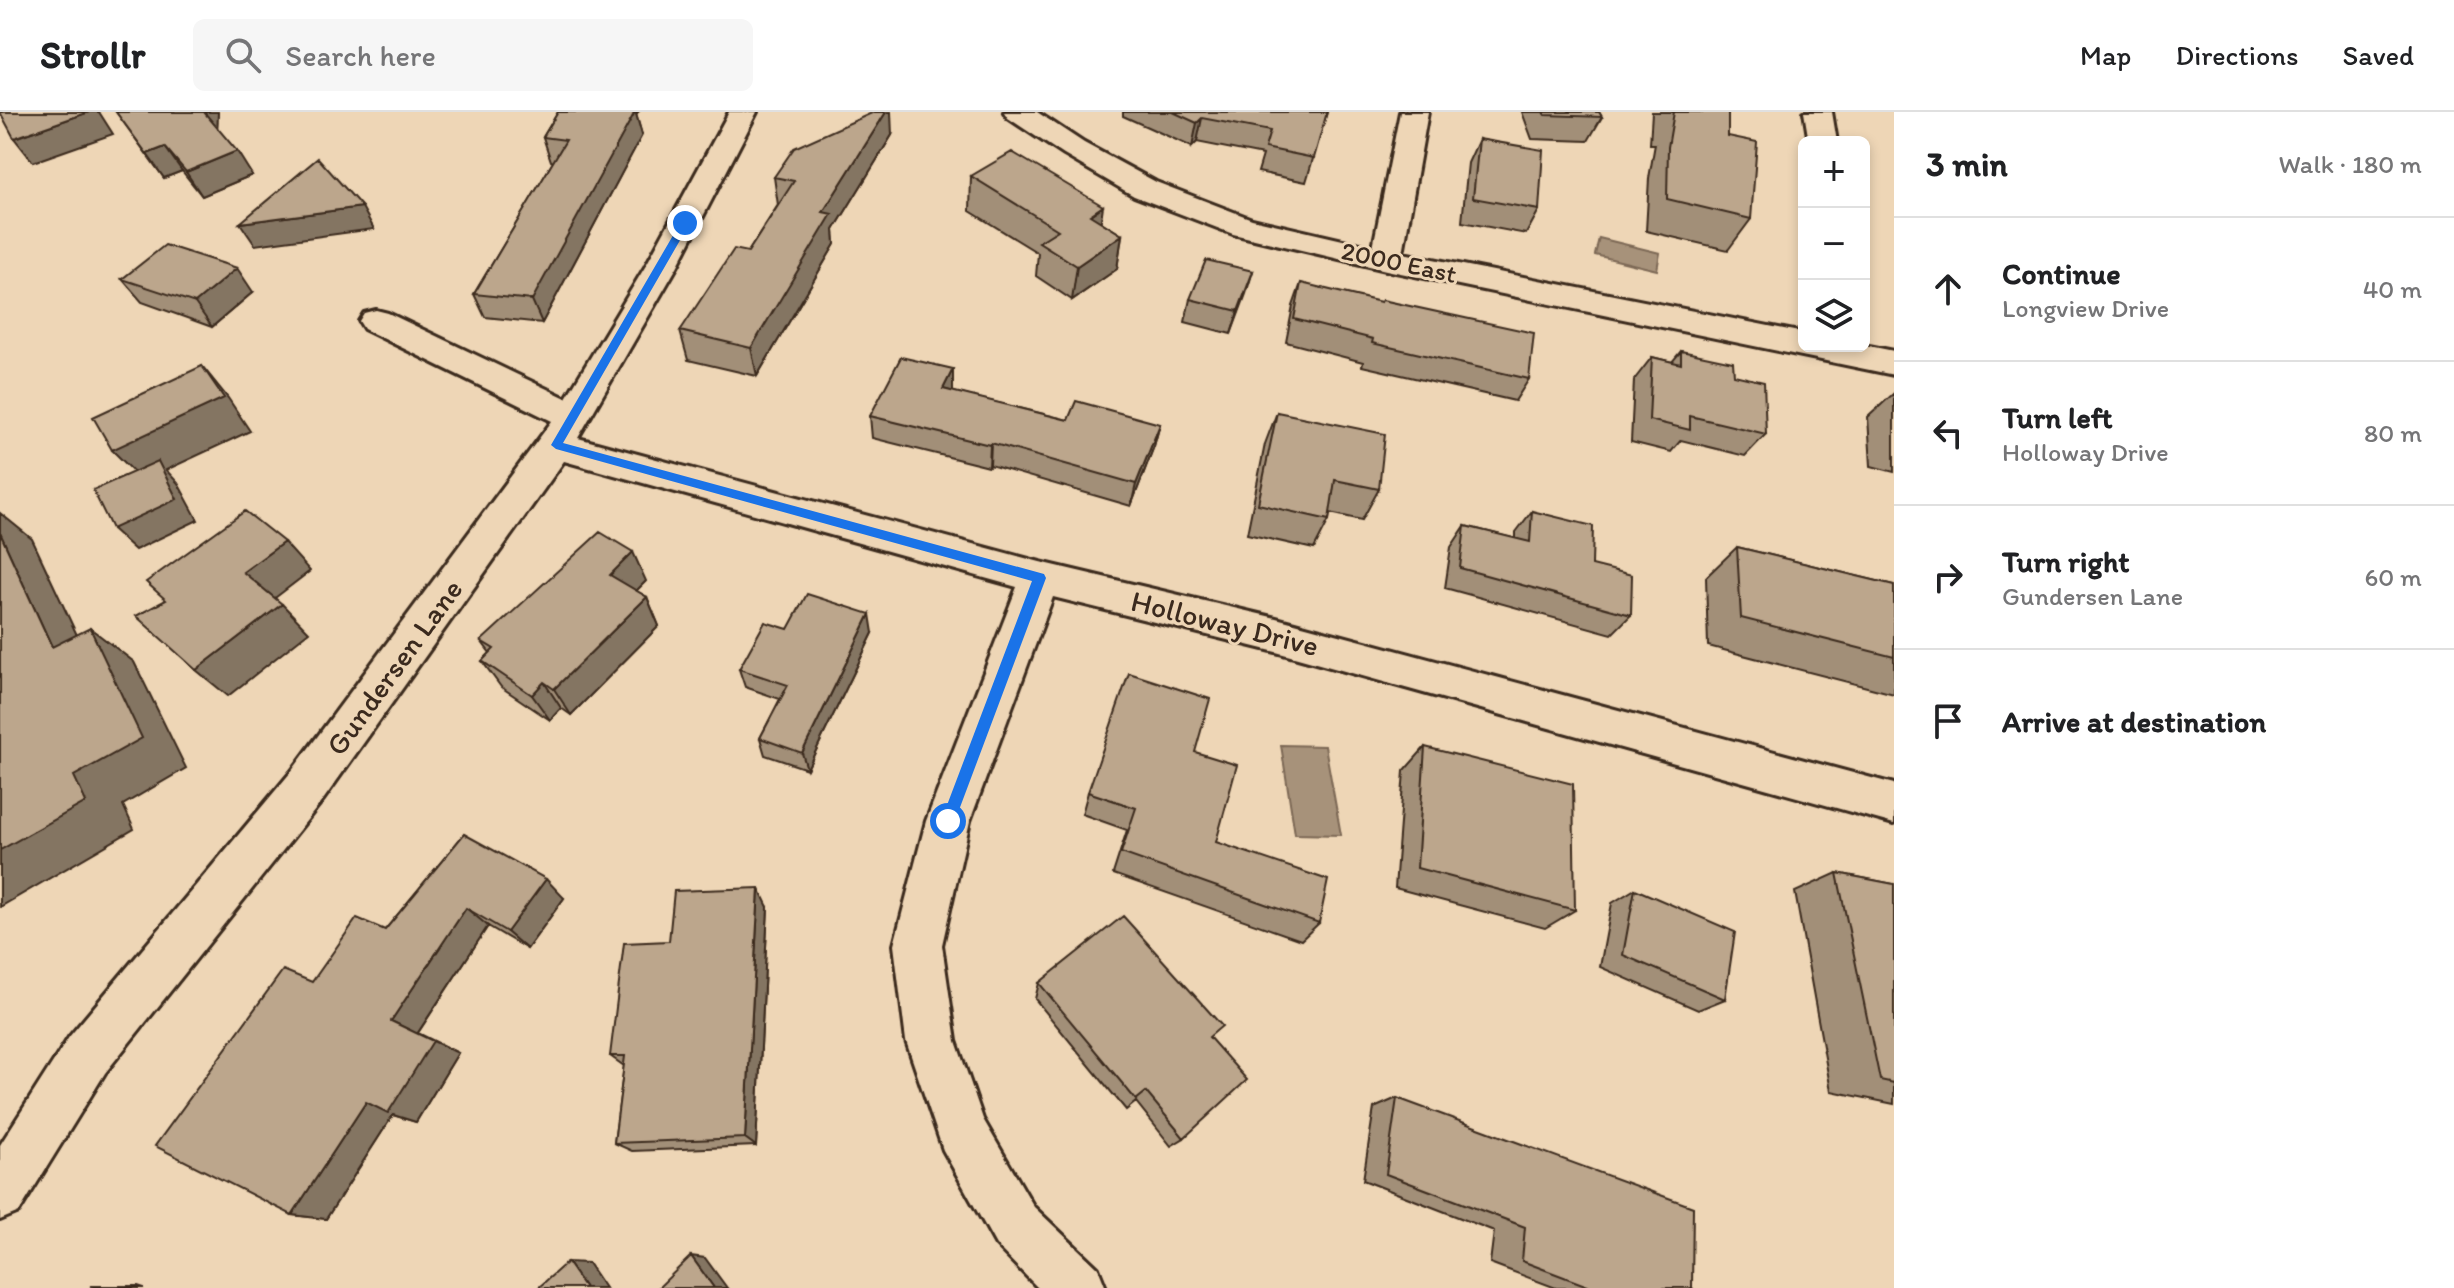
<!DOCTYPE html>
<html lang="en">
<head>
<meta charset="utf-8">
<style>
	body { margin:0; font-family:Itim,sans-serif; background:#f6f6f6; color:#202124 }
	.controls { position:absolute; right:24px; top:24px; display:grid; overflow:hidden; border-radius:12px; box-shadow:0 4px 12px #0003 }
	.controls button { width:72px; height:72px; display:grid; place-items:center; padding:0; border:0; border-bottom:2px solid #e0e0e0; background:#fff; color:#202124; font:40px sans-serif }
	.stop { position:absolute; width:24px; height:24px; margin:-18px; border:6px solid #1a73e8; border-radius:50%; background:#fff }
	.stop.end { background:#1a73e8; border-color:#fff; box-shadow:0 2px 8px #0008 }
	.list { margin:0; padding:0; list-style:none }
	h2 { display:flex; justify-content:space-between; align-items:center; height:104px; margin:0; padding:0 32px; font-size:34px }
	h2 small { font-size:26px; font-weight:400; color:#757577 }
	.list li { display:grid; grid-template-columns:52px 1fr auto; gap:24px; align-items:center; box-sizing:border-box; height:144px; padding:0 32px; border-top:2px solid #e0e0e0 }
	.list b { display:block; font-size:30px; white-space:nowrap }
	.list p { margin:0; font-size:26px; white-space:nowrap; color:#757577 }
	.list em { font-size:26px; font-style:normal; color:#757577 }
	.icon { flex:none; width:44px; height:44px; fill:none; stroke:currentColor; stroke-width:2; stroke-linecap:round; stroke-linejoin:round }
	.map { position:relative; flex:none; width:1894px; height:1176px; overflow:hidden }
	header { display:flex; align-items:center; gap:48px; box-sizing:border-box; height:112px; padding:0 40px; background:#fff; border-bottom:2px solid #e0e0e0 }
	header strong { font-size:38px }
	nav { display:flex; gap:44px; margin-inline-start:auto; font-size:28px }
	.search { width:560px; height:72px; background:#f6f6f6; display:flex; align-items:center; gap:20px; box-sizing:border-box; padding:0 28px; border-radius:12px; color:#757577; font-size:30px }
	main { display:flex }
	aside { flex:1; background:#fff }
	.map>svg:first-child { display:block }
</style>
</head>
<body>
<header>
<strong>Strollr</strong>
<div class="search"><svg class="icon" aria-label="search" viewBox="0 0 24 24"><circle cx="10" cy="10" r="6"/><path d="M15 15l6 6"/></svg>Search here</div>
<nav><a>Map</a><a>Directions</a><a>Saved</a></nav>
</header>
<main>
<div class="map">
<svg width="1894" height="1176" viewBox="0 0 1894 1176">
	<rect width="100%" height="100%" fill="#eed6b6"/>
	<filter id="ink" filterUnits="userSpaceOnUse"><feTurbulence type="fractalNoise" baseFrequency=".0125" numOctaves="2"/><feDisplacementMap in="SourceGraphic" scale="16" xChannelSelector="R" yChannelSelector="G"/><feConvolveMatrix kernelMatrix="1 2 1 2 8 2 1 2 1" color-interpolation-filters="sRGB"/></filter>
	<g filter="url(#ink)">
		<path fill="#a7927a" stroke="#7c6855" stroke-width="2" d="M 1599,126 L 1660,141 L 1657,158 L 1595,143 Z
			M 1281,633 L 1325,634 L 1341,723 L 1295,722 Z"/>
		<g fill="none" stroke-linecap="round" stroke-linejoin="round">
			<g stroke="#3b2a1e" stroke-width="6">
				<path id="street" d="M 729,0 L 757,0 L 677,155 L 578,326 L 1040,450 L 1276,506 L 1894,672 L 1894,712 L 1276,540 L 1053,485 L 970,709 L 942,833 L 956,929 L 983,1007 L 1034,1095 L 1098,1156 L 1106,1176 L 1038,1176 L 996,1133 L 943,1038 L 906,929 L 894,833 L 926,709 L 1017,475 L 564,349 L 323,688 L 105,961 L 19,1100 L 0,1108 L 0,1033 L 69,925 L 291,660 L 552,309 L 364,217 L 359,209 L 364,201 L 376,198 L 388,201 L 566,286 L 645,155 Z
					M 1004,0 L 1037,0 L 1084,31 L 1156,70 L 1252,107 L 1373,135 L 1400,0 L 1428,0 L 1403,141 L 1804,221 L 1804,234 L 1864,233 L 1894,239 L 1894,263 L 1386,158 L 1233,122 L 1134,84 L 1064,43 L 1008,6 Z
					M 1804,0 L 1832,0 L 1837,30 L 1809,30 Z"/>
			</g>
			<use href="#street" fill="#eed6b6" fill-rule="evenodd"/>
		</g>
		<path fill="#a28f78" stroke="#3b2a1e" stroke-width="2" d="M 116,0 L 218,0 L 217,16 L 252,63 L 202,84 L 182,59 L 164,66 Z
			M 558,0 L 638,0 L 636,2 L 642,23 L 542,211 L 485,205 L 474,182 L 553,50 L 551,49 L 543,25 Z
			M 1123,0 L 1327,0 L 1306,70 L 1258,60 L 1263,43 L 1197,30 L 1192,35 L 1123,4 Z
			M 1522,0 L 1599,0 L 1602,5 L 1588,29 L 1532,27 Z
			M 1652,0 L 1728,0 L 1728,24 L 1751,107 L 1728,138 L 1646,119 L 1649,66 L 1655,32 L 1650,32 Z
			M 892,23 L 834,118 L 835,132 L 757,264 L 688,248 L 680,219 L 748,140 L 778,93 L 774,65 Z
			M 1479,27 L 1539,98 L 1526,122 L 1462,110 L 1468,51 Z
			M 971,64 L 1101,110 L 1122,123 L 1117,157 L 1072,188 L 1036,164 L 1038,141 L 970,99 Z
			M 1253,159 L 1231,222 L 1185,210 L 1190,187 Z
			M 122,167 L 253,180 L 212,215 L 142,190 Z
			M 1301,171 L 1529,267 L 1515,289 L 1362,254 L 1363,250 L 1286,230 L 1293,194 Z
			M 1681,239 L 1734,263 L 1766,322 L 1745,344 L 1681,328 L 1671,340 L 1631,330 L 1634,268 L 1652,245 L 1672,250 Z
			M 953,280 L 1068,308 L 1160,312 L 1154,334 L 1131,394 L 990,353 L 989,355 L 872,326 L 870,304 Z
			M 1894,281 L 1894,360 L 1871,354 L 1868,305 Z
			M 1277,300 L 1379,377 L 1362,408 L 1330,401 L 1329,408 L 1314,437 L 1247,422 L 1265,332 Z
			M 1532,399 L 1592,453 L 1631,503 L 1612,522 L 1445,476 L 1451,435 L 1465,414 L 1516,427 L 1516,420 Z
			M 1737,435 L 1894,473 L 1894,582 L 1708,534 L 1706,465 Z
			M 646,469 L 636,479 L 647,485 L 659,514 L 571,603 L 561,596 L 550,608 L 501,575 L 482,549 L 490,541 L 481,529 Z
			M 788,517 L 873,521 L 807,657 L 765,643 L 760,626 L 780,587 L 745,575 L 739,557 Z
			M 1425,635 L 1575,798 L 1545,816 L 1395,776 L 1404,659 Z
			M 1195,640 L 1216,730 L 1319,811 L 1301,828 L 1113,762 L 1127,718 L 1082,702 L 1088,680 Z
			M 464,722 L 564,786 L 527,837 L 488,814 L 418,921 L 458,941 L 416,1010 L 393,1003 L 326,1107 L 292,1103 L 312,870 L 385,818 Z
			M 1837,761 L 1894,772 L 1894,992 L 1831,979 L 1795,780 Z
			M 1635,777 L 1725,887 L 1698,898 L 1600,855 L 1612,791 Z
			M 768,795 L 756,1034 L 632,1039 L 614,1031 L 624,954 L 610,944 L 669,829 Z
			M 1039,871 L 1210,926 L 1184,1026 L 1171,1034 L 1136,990 L 1126,998 L 1035,887 Z
			M 1397,986 L 1692,1176 L 1556,1176 L 1490,1151 L 1494,1119 L 1363,1068 L 1374,996 Z"/>
		<path fill="#847462" stroke="#3b2a1e" stroke-width="2" d="M 89,0 L 99,0 L 113,22 L 33,50 L 14,26 Z
			M 203,0 L 218,0 L 217,23 Z
			M 613,0 L 638,0 L 636,2 L 642,23 L 542,211 L 532,188 Z
			M 886,0 L 891,0 L 892,23 L 834,118 L 835,132 L 757,264 L 751,236 L 823,100 Z
			M 1202,6 L 1197,30 L 1192,35 L 1197,11 Z
			M 165,35 L 182,59 L 164,66 L 147,42 Z
			M 237,39 L 252,63 L 202,84 L 186,60 Z
			M 1103,94 L 1098,128 L 1090,103 Z
			M 362,95 L 374,117 L 255,133 L 240,111 Z
			M 1122,123 L 1117,157 L 1072,188 L 1077,154 Z
			M 237,156 L 253,180 L 212,215 L 195,191 Z
			M 1253,159 L 1246,182 L 1231,222 L 1238,199 Z
			M 202,254 L 228,286 L 250,319 L 166,358 L 178,371 L 198,408 L 135,438 L 112,417 L 143,369 L 112,338 Z
			M 953,257 L 953,280 L 943,277 Z
			M 1160,312 L 1154,334 L 1131,394 L 1136,372 Z
			M 991,331 L 990,353 L 989,355 L 990,333 Z
			M 0,401 L 32,427 L 98,568 L 52,535 L 0,421 Z
			M 284,430 L 310,459 L 271,489 L 243,460 Z
			M 633,440 L 646,469 L 623,492 L 610,463 Z
			M 647,485 L 659,514 L 571,603 L 554,577 Z
			M 282,492 L 309,520 L 228,584 L 196,558 Z
			M 870,502 L 873,521 L 807,657 L 802,641 Z
			M 90,516 L 134,550 L 186,656 L 123,693 L 134,717 L 0,795 L 0,738 Z
			M 544,570 L 561,596 L 550,608 L 532,583 Z
			M 546,767 L 564,786 L 527,837 L 507,820 Z
			M 759,776 L 768,795 L 756,1034 L 745,1026 Z
			M 466,796 L 488,814 L 417,922 L 391,909 Z
			M 433,929 L 458,941 L 416,1010 L 393,1003 L 326,1107 L 292,1103 L 366,990 Z
			M 691,1144 L 705,1146 L 727,1176 L 714,1176 Z
			M 567,1150 L 588,1151 L 605,1176 L 585,1176 Z
			M 90,1174 L 138,1174 L 144,1176 L 97,1176 Z"/>
		<path fill="#bca68c" stroke="#3b2a1e" stroke-width="2" d="M 0,0 L 89,0 L 14,26 Z
			M 116,0 L 204,0 L 237,39 L 186,60 L 165,35 L 147,42 Z
			M 558,0 L 635,0 L 532,188 L 474,182 L 566,28 L 543,25 Z
			M 874,0 L 886,0 L 823,100 L 832,102 L 751,236 L 680,219 L 734,137 L 748,140 L 794,69 L 774,65 L 794,36 Z
			M 1173,0 L 1327,0 L 1314,46 L 1265,36 L 1270,19 L 1202,6 L 1197,11 Z
			M 1543,0 L 1599,0 L 1602,5 L 1545,3 Z
			M 1670,0 L 1728,0 L 1728,24 L 1757,30 L 1751,107 L 1667,87 L 1668,35 L 1674,0 Z
			M 1479,27 L 1543,38 L 1539,98 L 1473,86 Z
			M 1012,40 L 1103,94 L 1090,103 L 1122,123 L 1077,154 L 1039,130 L 1058,118 L 971,64 Z
			M 318,46 L 362,95 L 240,111 Z
			M 165,133 L 237,156 L 195,191 L 122,167 Z
			M 1206,148 L 1253,159 L 1238,199 L 1190,187 Z
			M 1301,171 L 1381,190 L 1382,188 L 1534,221 L 1529,267 L 1372,231 L 1373,227 L 1294,207 Z
			M 1681,239 L 1733,250 L 1734,263 L 1764,270 L 1766,322 L 1690,304 L 1690,318 L 1649,308 L 1652,245 L 1681,252 Z
			M 901,245 L 953,257 L 943,277 L 1068,308 L 1076,289 L 1160,312 L 1136,372 L 991,331 L 990,333 L 870,304 Z
			M 202,254 L 224,286 L 112,338 L 93,305 Z
			M 1277,300 L 1385,322 L 1379,377 L 1335,368 L 1329,408 L 1258,392 Z
			M 158,349 L 177,387 L 112,417 L 93,378 Z
			M 245,399 L 284,430 L 243,460 L 282,492 L 196,558 L 136,504 L 166,488 L 146,470 Z
			M 1532,399 L 1593,414 L 1592,453 L 1632,463 L 1631,503 L 1460,456 L 1465,414 L 1530,430 Z
			M 600,420 L 633,440 L 610,463 L 647,485 L 554,577 L 544,570 L 532,583 L 482,549 L 494,537 L 481,529 Z
			M 0,421 L 52,535 L 90,516 L 142,626 L 74,664 L 86,690 L 0,738 Z
			M 1737,435 L 1894,473 L 1894,545 L 1741,506 Z
			M 807,482 L 870,502 L 802,641 L 760,626 L 788,573 L 739,557 L 765,510 L 788,517 Z
			M 1129,561 L 1210,587 L 1195,640 L 1237,653 L 1216,730 L 1328,768 L 1319,811 L 1121,741 L 1136,696 L 1088,680 Z
			M 1425,635 L 1573,672 L 1575,798 L 1417,756 Z
			M 464,722 L 546,767 L 507,820 L 466,796 L 391,909 L 433,929 L 388,1001 L 366,990 L 292,1103 L 155,1034 L 283,858 L 312,870 L 357,806 L 385,818 Z
			M 1837,761 L 1894,772 L 1894,971 L 1880,968 Z
			M 759,776 L 745,1026 L 614,1031 L 625,944 L 610,944 L 624,831 L 669,829 L 674,779 Z
			M 1635,777 L 1735,820 L 1725,887 L 1623,843 Z
			M 1123,804 L 1222,914 L 1209,925 L 1247,968 L 1184,1026 L 1146,980 L 1136,988 L 1039,871 Z
			M 1397,986 L 1693,1095 L 1692,1176 L 1593,1176 L 1522,1149 L 1525,1115 L 1386,1062 Z
			M 691,1144 L 714,1176 L 658,1176 Z
			M 567,1150 L 585,1176 L 538,1176 Z"/>
	</g>
	<path fill="#1a73e8" d="M 682,108 L 690,111 L 563,331 L 1044,462 L 1046,466 L 953,714 L 943,714 L 941,709 L 1032,469 L 556,337 L 551,333 Z"/>
	<g text-anchor="middle" dominant-baseline="central" stroke-width="6" stroke-linejoin="round" paint-order="stroke">
		<g font-size="26" fill="#3b2a1e" stroke="#eed6b6">
			<text transform="translate(1399 150) rotate(12)">2000 East</text>
		</g>
		<g font-size="30" fill="#3b2a1e" stroke="#eed6b6">
			<text transform="translate(1225 511) rotate(14)">Holloway Drive</text>
			<text transform="translate(394 555) rotate(-54)">Gundersen Lane</text>
		</g>
	</g>
</svg>
<div class="controls">
<button>+</button>
<button>−</button>
<button><svg class="icon" aria-label="layers" viewBox="0 0 24 24"><path d="M12 4l9 5-9 5-9-5zM3 14l9 5 9-5"/></svg></button>
</div>
<div class="stop" style="left:948px;top:709px"></div>
<div class="stop end" style="left:685px;top:111px"></div>
</div>
<aside>
<h2>3 min<small>Walk · 180 m</small></h2>
<ul class="list">
<li><svg class="icon" aria-label="ahead" viewBox="0 0 24 24"><path d="M12 20V5M6 11l6-6 6 6"/></svg><div><b>Continue</b><p>Longview Drive</p></div><em>40 m</em></li>
<li><svg class="icon" aria-label="left" viewBox="0 0 24 24"><path d="M17 20v-9H6M10 6l-5 5 5 5"/></svg><div><b>Turn left</b><p>Holloway Drive</p></div><em>80 m</em></li>
<li><svg class="icon" aria-label="right" viewBox="0 0 24 24"><path d="M7 20v-9h11M14 6l5 5-5 5"/></svg><div><b>Turn right</b><p>Gundersen Lane</p></div><em>60 m</em></li>
<li><svg class="icon" aria-label="arrive" viewBox="0 0 24 24"><path d="M6 21V4h12l-3 4 3 4H6"/></svg><div><b>Arrive at destination</b></div></li>
</ul>
</aside>
</main>
</body>
</html>
